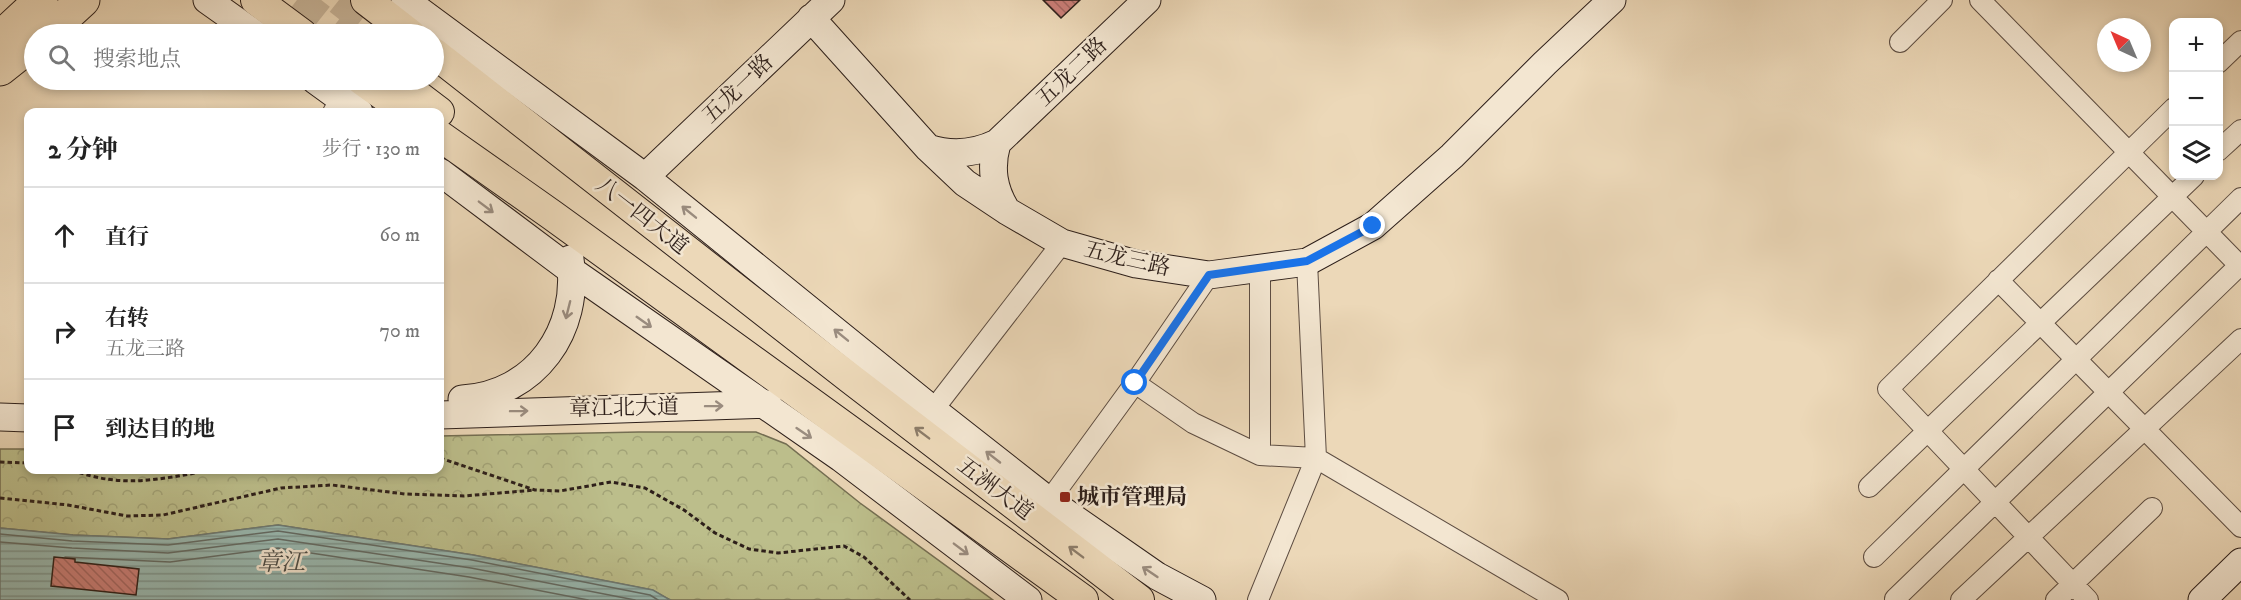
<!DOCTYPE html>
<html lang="zh">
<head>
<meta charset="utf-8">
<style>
	body { margin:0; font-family:"IM FELL DW Pica","Noto Serif SC",serif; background:#f2f2f2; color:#222 }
	.controls { position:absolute; right:18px; top:18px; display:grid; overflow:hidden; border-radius:12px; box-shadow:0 3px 9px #0003 }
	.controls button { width:54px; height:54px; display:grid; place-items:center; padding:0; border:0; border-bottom:2px solid #e0e0e0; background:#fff; color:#222; font:30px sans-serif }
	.compass { position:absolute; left:2097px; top:18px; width:54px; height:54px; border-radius:50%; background:#fff; box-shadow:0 3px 9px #0003; rotate:316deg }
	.stop { position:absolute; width:18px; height:18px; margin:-14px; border:4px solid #1a73e8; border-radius:50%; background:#fff }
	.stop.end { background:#1a73e8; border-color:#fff; box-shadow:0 2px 6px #0008 }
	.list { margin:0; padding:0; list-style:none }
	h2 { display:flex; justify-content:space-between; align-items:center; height:78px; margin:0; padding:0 24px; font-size:26px }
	h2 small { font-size:20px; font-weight:400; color:#767676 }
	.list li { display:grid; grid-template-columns:39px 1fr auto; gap:18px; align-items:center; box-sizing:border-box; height:96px; padding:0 24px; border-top:2px solid #e0e0e0 }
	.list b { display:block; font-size:22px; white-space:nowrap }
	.list p { margin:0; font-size:20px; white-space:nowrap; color:#767676 }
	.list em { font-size:20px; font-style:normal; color:#767676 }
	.icon { flex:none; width:33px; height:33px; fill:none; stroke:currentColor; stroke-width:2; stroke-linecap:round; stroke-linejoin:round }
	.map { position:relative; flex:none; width:2241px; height:600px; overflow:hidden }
	.search { position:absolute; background:#fff; box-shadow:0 3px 9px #0003; left:24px; top:24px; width:420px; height:66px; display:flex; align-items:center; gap:15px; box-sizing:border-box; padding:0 21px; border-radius:33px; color:#767676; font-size:22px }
	.panel { position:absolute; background:#fff; box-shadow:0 3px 9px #0003; left:24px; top:108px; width:420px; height:366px; border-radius:12px }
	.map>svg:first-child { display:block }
</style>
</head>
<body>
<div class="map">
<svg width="2241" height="600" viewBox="0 0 2241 600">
	<defs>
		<pattern id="forest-crowns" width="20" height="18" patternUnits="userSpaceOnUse" patternTransform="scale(1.5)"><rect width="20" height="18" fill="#bcbe8b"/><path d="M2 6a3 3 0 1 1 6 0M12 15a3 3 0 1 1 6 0" fill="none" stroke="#a2a377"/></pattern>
		<pattern id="water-rules" width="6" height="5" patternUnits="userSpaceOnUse" patternTransform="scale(1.5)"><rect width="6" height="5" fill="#99b9b1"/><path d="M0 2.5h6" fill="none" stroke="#7d968f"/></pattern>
		<pattern id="building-back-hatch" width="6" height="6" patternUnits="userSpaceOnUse" patternTransform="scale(1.5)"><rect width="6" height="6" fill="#cb7f79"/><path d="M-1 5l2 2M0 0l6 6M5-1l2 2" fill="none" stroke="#a56762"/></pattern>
	</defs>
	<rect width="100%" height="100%" fill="#ecd8b8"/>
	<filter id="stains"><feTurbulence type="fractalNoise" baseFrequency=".00333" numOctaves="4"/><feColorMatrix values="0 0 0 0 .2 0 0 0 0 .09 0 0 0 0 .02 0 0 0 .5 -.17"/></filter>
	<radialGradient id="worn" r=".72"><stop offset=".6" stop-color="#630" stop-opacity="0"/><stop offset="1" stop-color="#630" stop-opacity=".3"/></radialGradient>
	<path fill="url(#forest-crowns)" stroke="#746e52" stroke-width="1.5" d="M 639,432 L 756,432 L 786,444 L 860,503 L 993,600 L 670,600 L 652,590 L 473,555 L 278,525 L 168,539 L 73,535 L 0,528 L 0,449 L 28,449 L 28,470 L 440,470 L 440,436 Z"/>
	<path fill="url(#water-rules)" stroke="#6e7b75" stroke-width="1.5" d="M 278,525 L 473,555 L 653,590 L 670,600 L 0,600 L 0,528 L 73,535 L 168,539 Z"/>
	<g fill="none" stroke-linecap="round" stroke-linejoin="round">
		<path stroke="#636c66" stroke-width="1.5" d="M 0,534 L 72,541 L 168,545 L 278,531 L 472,560 L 650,595 L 658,600
			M 0,542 L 72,548 L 168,553 L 278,539 L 471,568 L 635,600
			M 65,557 L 170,562 L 278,548 L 469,577 L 588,600"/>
	</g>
	<path fill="url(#building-back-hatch)" stroke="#2d1f1a" stroke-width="1.5" d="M 1043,0 L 1080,0 L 1061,18 Z
		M 54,557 L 75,559 L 75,562 L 139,569 L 136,595 L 51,586 Z"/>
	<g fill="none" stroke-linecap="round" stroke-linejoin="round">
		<path stroke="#c6b398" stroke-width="30" stroke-dasharray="30 15" stroke-linecap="butt" d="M 297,0 L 340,34
			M 339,0 L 382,34
			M 397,80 L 414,93"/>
		<g stroke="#5d4d42" stroke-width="11">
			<path id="lane" d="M 327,112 L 335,97"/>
		</g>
		<g stroke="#5d4d42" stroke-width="22">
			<path id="street" d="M 1980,0 L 2241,267
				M 1900,42 L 1942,0
				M 2218,63 L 2241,41
				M 2218,151 L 2241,130
				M 1998,280 L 2241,527
				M 1135,383 L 1193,423 L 1260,455 L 1316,458 L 1558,600
				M 933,410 L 1062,243
				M 1260,455 L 1260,268
				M 1869,487 L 2194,176
				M 1049,501 L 1135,383 L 1209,275
				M 1874,557 L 2241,198
				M 1895,599 L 2241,264
				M 1258,600 L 1316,458 L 1307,262
				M 1961,600 L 2241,339
				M 2056,600 L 2152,508
				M 2088,600 L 1888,389 L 2174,108"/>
		</g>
		<g stroke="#2d1f1a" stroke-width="29">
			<path id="secondary" d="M 207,0 L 255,34
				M 405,0 L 645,177 L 933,410 L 1049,501 L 1157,576 L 1202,600
				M 811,18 L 928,148 L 965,183 L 1007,211 L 1062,243 L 1136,264 L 1209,275 L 1307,262 L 1373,226 L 1452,156 L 1545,63 L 1612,0
				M 315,80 L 359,112
				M 997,143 C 990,168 993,189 1007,211
				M 928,148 C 952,156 974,154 997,143 L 1147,0
				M 440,172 L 572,271 L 841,458 L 1028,600
				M 645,177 L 831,0
				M 462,399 C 535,395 581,330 570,259
				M 440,415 L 768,404
				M 0,417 L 28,418
				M 2202,600 L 2241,562"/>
		</g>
		<g stroke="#2d1f1a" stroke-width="32">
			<path id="primary" d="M 256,0 L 302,34
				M 366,0 L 410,34
				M 434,53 L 851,379 L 1139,600
				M 362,80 L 407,112
				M 414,93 L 439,112
				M 440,136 L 552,215 L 1083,600"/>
		</g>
		<g stroke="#2d1f1a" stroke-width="35">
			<path id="highway" d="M 46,34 L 83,0
				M 0,38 L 41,0
				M 0,69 L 34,42"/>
		</g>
		<path stroke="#2d1f1a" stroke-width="3" stroke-dasharray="4.5 3" stroke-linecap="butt" d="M 440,458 L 535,490 L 560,491 L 611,482 L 645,488 L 684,510 L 715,533 L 749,549 L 778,553 L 844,546 L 864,557 L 910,600
			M 0,462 L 28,463
			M 72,470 C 123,489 160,479 212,470
			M 0,498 L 68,505 L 127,516 L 163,515 L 281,488 L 332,485 L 405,494 L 464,496 L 535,490"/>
		<use href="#lane" stroke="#f3e6d1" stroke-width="9"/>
		<use href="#street" stroke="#f3e6d1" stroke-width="20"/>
		<use href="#secondary" stroke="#f3e6d1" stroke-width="27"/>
		<use href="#primary" stroke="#ecd8b8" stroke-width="30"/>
		<use href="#highway" stroke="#ecd8b8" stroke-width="33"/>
	</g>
	<defs><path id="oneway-shaft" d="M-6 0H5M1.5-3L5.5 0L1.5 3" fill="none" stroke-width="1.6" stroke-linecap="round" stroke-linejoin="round" transform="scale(1.5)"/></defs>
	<g stroke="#9a8c7f">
		<use href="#oneway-shaft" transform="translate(486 207) rotate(37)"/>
		<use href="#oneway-shaft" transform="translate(689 212) rotate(-141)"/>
		<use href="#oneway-shaft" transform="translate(568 310) rotate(104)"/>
		<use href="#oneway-shaft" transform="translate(644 322) rotate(35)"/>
		<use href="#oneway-shaft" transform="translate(841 335) rotate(-141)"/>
		<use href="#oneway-shaft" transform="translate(714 406) rotate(-1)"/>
		<use href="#oneway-shaft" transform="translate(519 411) rotate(-1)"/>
		<use href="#oneway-shaft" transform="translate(804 433) rotate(34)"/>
		<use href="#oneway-shaft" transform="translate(993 457) rotate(-142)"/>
		<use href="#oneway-shaft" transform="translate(961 549) rotate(37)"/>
		<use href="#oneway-shaft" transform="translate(1150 572) rotate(-146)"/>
	</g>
	<g stroke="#8c7c69">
		<use href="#oneway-shaft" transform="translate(922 433) rotate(-143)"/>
		<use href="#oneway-shaft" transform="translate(1076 552) rotate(-143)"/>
	</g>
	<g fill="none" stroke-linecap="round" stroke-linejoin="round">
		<path stroke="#1a73e8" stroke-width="8" d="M 1135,383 L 1209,275 L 1307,261 L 1373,226"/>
	</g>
	<rect fill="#8f2418" stroke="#f3e6d1" stroke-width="2" x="1059" y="491" width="12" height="12" rx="3"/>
	<g text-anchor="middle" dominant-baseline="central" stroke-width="5" stroke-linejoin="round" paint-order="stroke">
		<g font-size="22" fill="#2d1f1a" stroke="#f3e6d1">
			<text transform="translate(1072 72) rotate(-44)">五龙二路</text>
			<text transform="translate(738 89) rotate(-44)">五龙一路</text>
			<text transform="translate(642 216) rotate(38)">八一四大道</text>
			<text transform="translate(1127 259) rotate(13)">五龙三路</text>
			<text transform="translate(624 408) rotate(-1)">章江北大道</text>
			<text transform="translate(995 489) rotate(37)">五洲大道</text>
		</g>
		<g font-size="22" font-weight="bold" fill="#2d1f1a" stroke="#f3e6d1" text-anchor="start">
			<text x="1077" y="497">城市管理局</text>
		</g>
		<g font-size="24" font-style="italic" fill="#4d4d47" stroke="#f3e6d1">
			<text x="281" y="563">章江</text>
		</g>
	</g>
	<rect width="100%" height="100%" filter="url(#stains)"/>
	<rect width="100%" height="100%" fill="url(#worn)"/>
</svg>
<div class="controls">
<button>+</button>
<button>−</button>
<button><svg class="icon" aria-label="layers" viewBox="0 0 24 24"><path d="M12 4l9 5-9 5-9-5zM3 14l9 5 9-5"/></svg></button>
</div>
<svg class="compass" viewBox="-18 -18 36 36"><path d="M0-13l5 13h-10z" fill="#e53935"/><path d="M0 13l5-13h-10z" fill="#767676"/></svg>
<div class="stop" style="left:1135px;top:383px"></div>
<div class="stop end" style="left:1373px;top:226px"></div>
<div class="search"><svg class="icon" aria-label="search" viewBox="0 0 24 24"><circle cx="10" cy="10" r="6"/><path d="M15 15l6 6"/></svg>搜索地点</div>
<section class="panel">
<h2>2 分钟<small>步行 · 130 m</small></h2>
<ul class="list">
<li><svg class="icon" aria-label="ahead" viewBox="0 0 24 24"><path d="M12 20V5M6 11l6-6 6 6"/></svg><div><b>直行</b></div><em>60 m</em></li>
<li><svg class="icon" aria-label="right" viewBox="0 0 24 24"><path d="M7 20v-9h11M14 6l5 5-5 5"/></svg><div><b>右转</b><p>五龙三路</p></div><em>70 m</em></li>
<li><svg class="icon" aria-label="arrive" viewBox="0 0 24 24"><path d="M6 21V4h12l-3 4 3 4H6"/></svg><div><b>到达目的地</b></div></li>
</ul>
</section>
</div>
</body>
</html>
